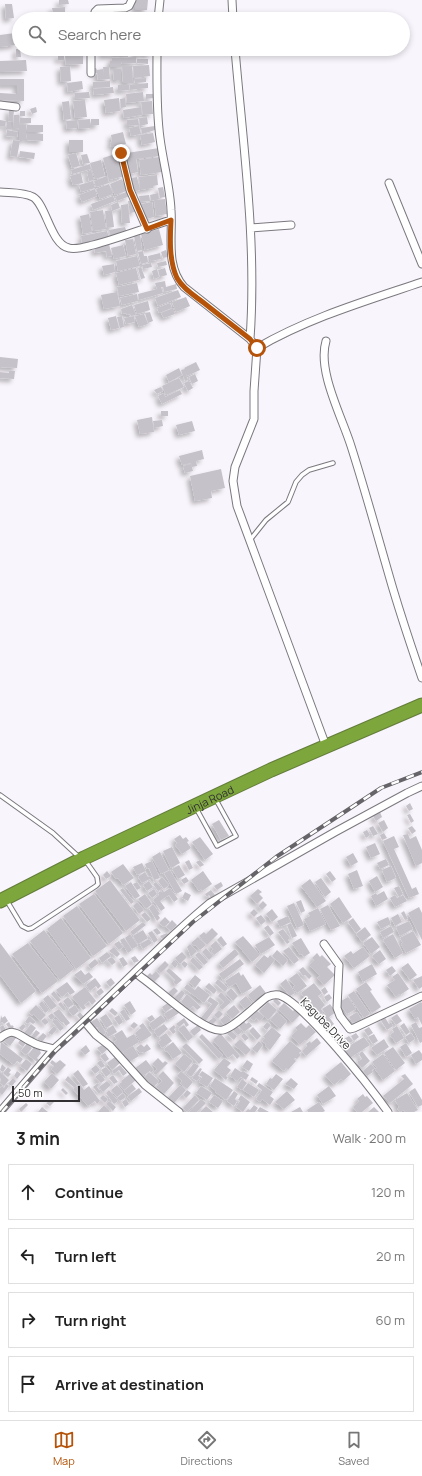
<!DOCTYPE html>
<html lang="en">
<head>
<meta charset="utf-8">
<style>
	body { margin:0; font-family:Manrope,sans-serif; background:#f2f2f2; color:#222 }
	.scale { position:absolute; left:12px; bottom:10px; width:68px; box-sizing:border-box; padding-left:4px; border:2px solid #323033; border-top:0; font-size:11px; line-height:14px; white-space:nowrap; color:#323033; -webkit-text-stroke:3px #fff; paint-order:stroke }
	.stop { position:absolute; width:12px; height:12px; margin:-9px; border:3px solid #b45309; border-radius:50%; background:#fff }
	.stop.end { background:#b45309; border-color:#fff; box-shadow:0 1px 4px #0008 }
	.list { margin:0; padding:0; list-style:none }
	h2 { display:flex; justify-content:space-between; align-items:center; height:52px; margin:0; padding:0 16px; font-size:17px }
	h2 small { font-size:13px; font-weight:400; color:#767676 }
	.list li { display:grid; grid-template-columns:26px 1fr auto; gap:12px; align-items:center; box-sizing:border-box; height:56px; margin:0 8px 8px; padding:0 8px; border:1px solid #e0e0e0; border-radius:0px }
	.list b { display:block; font-size:15px; white-space:nowrap }
	.list em { font-size:13px; font-style:normal; color:#767676 }
	.icon { flex:none; width:22px; height:22px; fill:none; stroke:currentColor; stroke-width:2; stroke-linecap:round; stroke-linejoin:round }
	.map { position:relative; flex:none; width:422px; height:1112px; overflow:hidden }
	.search { position:absolute; background:#fff; box-shadow:0 2px 6px #0003; left:12px; right:12px; top:12px; height:44px; display:flex; align-items:center; gap:10px; box-sizing:border-box; padding:0 14px; border-radius:22px; color:#767676; font-size:15px }
	.sheet { height:308px; background:#fff }
	nav { display:flex; justify-content:space-around; align-items:center; box-sizing:border-box; height:56px; border-top:1px solid #e0e0e0; background:#fff; font-size:11px; color:#767676 }
	nav a { display:grid; justify-items:center; gap:2px }
	nav .on { color:#b45309 }
	.map>svg:first-child { display:block }
</style>
</head>
<body>
<div class="map">
<svg width="422" height="1112" viewBox="0 0 422 1112">
	<defs>
		<filter id="shadow"><feDropShadow dx="-3.5" dy="3.5" stdDeviation="2" flood-color="#0004"/></filter>
	</defs>
	<rect width="100%" height="100%" fill="#f9f5fc"/>
	<path fill="#c6c2c9" filter="url(#shadow)" d="M 59,0 L 68,0 L 69,4 L 59,5 Z
		M 135,0 L 148,0 L 147,10 L 135,10 Z
		M 5,4 L 12,4 L 14,18 L 6,19 Z
		M 65,7 L 65,13 L 53,13 L 52,8 Z
		M 118,11 L 124,11 L 123,19 L 104,19 L 104,12 L 117,12 L 118,16 Z
		M 15,33 L 16,45 L 0,47 L 0,35 Z
		M 16,49 L 20,49 L 21,57 L 16,57 Z
		M 75,49 L 87,49 L 87,53 L 75,53 Z
		M 115,49 L 121,49 L 121,56 L 115,56 Z
		M 122,49 L 128,49 L 128,57 L 122,57 Z
		M 135,49 L 141,49 L 141,55 L 135,55 Z
		M 142,49 L 151,49 L 151,54 L 142,54 Z
		M 102,51 L 114,51 L 114,55 L 102,55 Z
		M 83,55 L 83,64 L 66,65 L 65,56 Z
		M 58,56 L 64,56 L 64,60 L 58,60 Z
		M 136,57 L 136,63 L 122,64 L 121,62 L 121,67 L 110,67 L 110,61 L 112,61 L 112,58 Z
		M 137,59 L 148,59 L 148,64 L 137,63 Z
		M 26,60 L 27,71 L 0,72 L 0,61 Z
		M 149,65 L 150,76 L 134,78 L 133,66 Z
		M 70,66 L 71,81 L 61,82 L 60,67 Z
		M 122,66 L 132,66 L 133,83 L 123,83 Z
		M 103,67 L 109,67 L 110,79 L 98,80 L 97,73 L 93,74 L 92,68 L 96,68 L 97,70 L 103,69 L 104,78 Z
		M 113,69 L 121,69 L 121,80 L 114,80 Z
		M 146,78 L 146,82 L 135,83 L 134,79 Z
		M 0,79 L 24,79 L 24,101 L 0,100 L 0,93 L 17,94 L 17,85 L 0,85 Z
		M 82,81 L 83,89 L 68,92 L 67,83 Z
		M 110,81 L 110,87 L 93,88 L 93,82 Z
		M 148,83 L 148,88 L 138,89 L 138,84 Z
		M 118,85 L 129,85 L 129,90 L 118,91 Z
		M 130,85 L 137,85 L 137,89 L 130,90 Z
		M 113,87 L 114,93 L 94,95 L 93,89 Z
		M 89,92 L 90,98 L 75,99 L 75,93 Z
		M 143,92 L 144,101 L 127,103 L 126,94 Z
		M 146,94 L 153,94 L 154,98 L 146,99 Z
		M 119,98 L 120,111 L 106,113 L 104,100 Z
		M 125,98 L 126,107 L 121,108 L 120,99 Z
		M 85,100 L 87,117 L 75,118 L 73,101 Z
		M 69,101 L 71,119 L 64,120 L 62,102 Z
		M 152,101 L 153,114 L 143,115 L 141,102 Z
		M 36,107 L 37,112 L 32,114 L 30,109 Z
		M 141,107 L 142,115 L 124,118 L 123,110 Z
		M 9,109 L 14,110 L 13,122 L 8,121 Z
		M 20,111 L 25,111 L 25,116 L 20,116 Z
		M 14,115 L 19,115 L 19,125 L 26,125 L 26,140 L 19,140 L 19,128 L 13,128 Z
		M 147,117 L 148,124 L 140,126 L 139,118 Z
		M 20,118 L 31,118 L 31,123 L 20,123 Z
		M 90,119 L 90,128 L 79,129 L 78,120 Z
		M 91,119 L 99,119 L 99,125 L 91,126 Z
		M 138,119 L 139,125 L 127,126 L 127,120 Z
		M 0,120 L 6,121 L 5,126 L 0,126 Z
		M 77,120 L 77,128 L 67,129 L 66,121 Z
		M 7,122 L 11,122 L 11,129 L 6,129 Z
		M 27,125 L 43,125 L 43,132 L 27,132 Z
		M 139,126 L 141,134 L 131,136 L 129,128 Z
		M 155,126 L 155,130 L 142,134 L 141,128 Z
		M 7,130 L 18,132 L 17,137 L 6,136 Z
		M 123,132 L 126,144 L 111,147 L 110,143 L 112,142 L 111,135 Z
		M 153,133 L 155,142 L 142,145 L 140,135 Z
		M 27,134 L 43,134 L 43,141 L 27,140 Z
		M 13,140 L 20,141 L 17,157 L 10,156 Z
		M 69,140 L 83,140 L 83,152 L 69,152 Z
		M 159,148 L 160,156 L 136,159 L 138,172 L 130,174 L 127,153 Z
		M 20,151 L 35,153 L 34,159 L 19,157 Z
		M 76,153 L 80,166 L 72,168 L 68,155 Z
		M 118,153 L 125,176 L 109,180 L 103,158 Z
		M 87,154 L 90,163 L 83,164 L 81,155 Z
		M 159,157 L 162,172 L 141,175 L 139,160 Z
		M 101,160 L 105,176 L 95,179 L 90,163 Z
		M 90,164 L 91,169 L 72,174 L 71,170 Z
		M 91,170 L 94,180 L 89,181 L 87,172 Z
		M 81,173 L 83,183 L 73,185 L 70,176 Z
		M 157,175 L 158,185 L 153,186 L 153,188 L 140,190 L 139,177 Z
		M 107,176 L 109,183 L 96,187 L 94,181 Z
		M 137,177 L 140,190 L 133,192 L 131,178 Z
		M 122,179 L 127,191 L 115,195 L 110,184 Z
		M 93,181 L 95,188 L 81,192 L 79,185 Z
		M 109,184 L 113,194 L 100,199 L 96,189 Z
		M 163,187 L 165,197 L 160,198 L 158,188 Z
		M 95,189 L 97,196 L 82,202 L 79,195 Z
		M 128,191 L 130,196 L 117,201 L 115,197 Z
		M 158,193 L 159,199 L 151,201 L 150,195 Z
		M 149,195 L 150,201 L 140,202 L 139,196 Z
		M 113,196 L 115,201 L 93,210 L 91,204 Z
		M 165,199 L 167,214 L 156,216 L 154,200 Z
		M 134,200 L 136,212 L 130,213 L 128,201 Z
		M 118,202 L 120,208 L 112,211 L 111,205 Z
		M 152,202 L 154,217 L 146,219 L 145,214 L 143,215 L 141,204 Z
		M 128,204 L 130,223 L 122,223 L 121,205 Z
		M 103,210 L 106,229 L 93,231 L 90,212 Z
		M 112,210 L 114,227 L 107,228 L 105,211 Z
		M 89,214 L 92,232 L 83,234 L 80,216 Z
		M 125,227 L 127,233 L 110,237 L 109,230 Z
		M 159,229 L 163,245 L 145,250 L 141,234 Z
		M 107,231 L 109,238 L 82,243 L 81,236 Z
		M 140,235 L 142,250 L 137,251 L 134,236 Z
		M 133,239 L 136,254 L 128,256 L 125,240 Z
		M 109,244 L 112,256 L 107,257 L 106,251 L 95,253 L 94,246 Z
		M 123,245 L 126,256 L 114,259 L 111,248 Z
		M 166,250 L 168,257 L 163,258 L 161,252 Z
		M 143,251 L 144,256 L 147,256 L 148,262 L 141,264 L 138,252 Z
		M 160,253 L 161,259 L 151,261 L 150,259 L 151,262 L 149,262 L 148,256 Z
		M 137,256 L 140,266 L 118,271 L 116,261 Z
		M 166,261 L 167,265 L 158,267 L 157,263 Z
		M 151,263 L 152,267 L 143,269 L 142,265 Z
		M 114,264 L 115,272 L 104,275 L 102,266 Z
		M 141,267 L 145,278 L 141,279 L 138,268 Z
		M 136,268 L 139,280 L 119,285 L 116,273 Z
		M 165,268 L 167,275 L 160,277 L 158,270 Z
		M 157,269 L 159,277 L 154,279 L 152,271 Z
		M 165,281 L 166,287 L 176,284 L 177,289 L 164,292 L 163,287 L 161,287 L 163,293 L 139,300 L 138,294 L 157,289 L 155,283 Z
		M 137,283 L 139,292 L 119,296 L 117,287 Z
		M 178,290 L 181,297 L 158,306 L 155,298 Z
		M 117,292 L 120,306 L 104,309 L 101,295 Z
		M 137,294 L 138,301 L 122,305 L 120,298 Z
		M 186,297 L 190,306 L 176,312 L 172,302 Z
		M 148,301 L 150,310 L 137,314 L 134,305 Z
		M 170,303 L 172,308 L 159,313 L 157,308 Z
		M 132,305 L 136,315 L 131,316 L 130,314 L 127,315 L 126,313 L 122,314 L 121,309 Z
		M 173,308 L 175,314 L 164,318 L 161,313 Z
		M 150,312 L 153,321 L 148,323 L 145,313 Z
		M 144,314 L 148,324 L 139,327 L 135,316 Z
		M 116,316 L 119,328 L 111,330 L 108,318 Z
		M 122,316 L 124,327 L 120,328 L 117,317 Z
		M 134,316 L 135,322 L 126,324 L 124,318 Z
		M 0,357 L 18,359 L 17,368 L 0,367 Z
		M 196,362 L 200,370 L 187,376 L 185,371 L 188,380 L 185,381 L 181,370 L 185,369 L 184,368 Z
		M 179,368 L 182,375 L 169,382 L 166,375 Z
		M 9,371 L 15,371 L 14,379 L 0,378 L 0,372 L 9,373 Z
		M 195,374 L 198,381 L 192,384 L 189,377 Z
		M 179,378 L 184,387 L 166,395 L 162,386 Z
		M 189,381 L 193,388 L 188,391 L 184,383 Z
		M 161,387 L 163,391 L 157,394 L 154,390 Z
		M 180,390 L 182,394 L 162,404 L 158,396 L 164,393 L 165,397 Z
		M 161,411 L 168,411 L 168,416 L 161,416 Z
		M 152,417 L 154,432 L 140,434 L 137,420 Z
		M 162,420 L 163,426 L 154,428 L 153,421 Z
		M 192,421 L 195,431 L 179,435 L 176,425 Z
		M 202,450 L 204,459 L 196,461 L 197,466 L 192,467 L 190,460 L 191,463 L 182,465 L 179,456 Z
		M 191,464 L 193,471 L 185,473 L 183,466 Z
		M 221,469 L 225,488 L 211,491 L 212,498 L 195,501 L 190,476 Z
		M 410,803 L 413,809 L 409,811 L 406,806 Z
		M 380,812 L 382,817 L 376,821 L 373,816 Z
		M 410,814 L 414,821 L 411,823 L 407,815 Z
		M 219,820 L 229,836 L 221,840 L 212,824 Z
		M 384,820 L 388,828 L 383,832 L 378,823 Z
		M 373,826 L 378,834 L 373,836 L 369,828 Z
		M 412,826 L 416,831 L 412,834 L 408,828 Z
		M 367,830 L 370,835 L 366,838 L 363,832 Z
		M 384,833 L 387,838 L 382,840 L 380,835 Z
		M 408,834 L 410,839 L 416,836 L 422,850 L 422,863 L 416,866 L 403,835 Z
		M 180,835 L 183,839 L 186,837 L 189,841 L 187,842 L 191,848 L 182,854 L 175,845 L 177,843 L 174,839 Z
		M 394,836 L 399,847 L 394,849 L 412,889 L 416,887 L 419,894 L 409,898 L 383,841 Z
		M 200,837 L 213,854 L 205,860 L 192,842 Z
		M 375,843 L 380,854 L 371,858 L 366,847 Z
		M 172,847 L 180,863 L 171,868 L 163,851 Z
		M 160,852 L 169,870 L 161,874 L 152,857 Z
		M 353,853 L 358,862 L 351,866 L 346,857 Z
		M 386,859 L 389,865 L 380,869 L 377,863 Z
		M 189,860 L 193,868 L 189,870 L 185,862 Z
		M 200,860 L 204,865 L 200,867 L 196,862 Z
		M 152,861 L 160,878 L 154,880 L 149,868 L 147,869 L 145,864 Z
		M 142,863 L 146,871 L 137,875 L 133,867 Z
		M 123,864 L 134,878 L 123,885 L 118,878 L 116,879 L 111,872 Z
		M 179,865 L 185,875 L 178,879 L 172,869 Z
		M 391,866 L 396,878 L 387,882 L 382,870 Z
		M 170,870 L 182,891 L 176,894 L 164,873 Z
		M 357,870 L 363,886 L 354,889 L 348,874 Z
		M 107,871 L 111,876 L 106,879 L 103,875 Z
		M 203,871 L 212,884 L 202,891 L 201,889 L 199,891 L 191,880 Z
		M 330,871 L 336,879 L 332,882 L 326,874 Z
		M 145,872 L 148,877 L 150,876 L 154,881 L 152,882 L 150,879 L 142,883 L 138,877 Z
		M 377,876 L 383,887 L 375,892 L 369,881 Z
		M 162,877 L 169,885 L 164,889 L 158,881 Z
		M 186,877 L 189,881 L 184,884 L 181,880 Z
		M 321,878 L 331,892 L 325,897 L 315,882 Z
		M 310,879 L 326,901 L 317,907 L 301,886 Z
		M 110,880 L 140,920 L 126,931 L 95,891 Z
		M 149,881 L 153,887 L 147,891 L 143,885 Z
		M 131,882 L 140,896 L 135,899 L 125,886 Z
		M 137,882 L 141,888 L 137,890 L 133,884 Z
		M 156,882 L 162,889 L 158,891 L 153,884 Z
		M 221,882 L 223,886 L 217,890 L 214,886 Z
		M 399,886 L 403,894 L 399,897 L 394,888 Z
		M 123,888 L 134,902 L 131,904 L 120,890 Z
		M 170,888 L 178,899 L 174,902 L 169,895 L 160,901 L 165,908 L 161,911 L 153,900 L 159,895 L 158,893 L 161,891 L 163,893 L 161,890 L 162,889 L 164,892 Z
		M 154,889 L 157,894 L 152,898 L 148,893 Z
		M 258,889 L 262,892 L 259,894 L 263,898 L 257,904 L 250,896 Z
		M 211,890 L 215,895 L 211,898 L 209,895 L 207,897 L 205,894 Z
		M 384,891 L 388,899 L 376,906 L 371,896 L 376,893 L 377,895 Z
		M 185,892 L 191,895 L 188,901 L 182,898 Z
		M 94,894 L 123,933 L 109,944 L 79,904 Z
		M 145,894 L 152,904 L 146,909 L 138,899 Z
		M 395,895 L 397,898 L 403,895 L 407,901 L 395,907 L 390,898 Z
		M 339,897 L 352,917 L 343,923 L 330,904 Z
		M 301,900 L 305,911 L 301,913 L 296,902 Z
		M 263,901 L 267,905 L 262,910 L 258,906 Z
		M 137,902 L 144,910 L 139,914 L 133,906 Z
		M 294,903 L 304,925 L 297,928 L 287,906 Z
		M 153,904 L 160,914 L 158,915 L 160,918 L 157,921 L 149,908 Z
		M 328,905 L 340,926 L 331,930 L 320,909 Z
		M 77,906 L 107,946 L 93,956 L 63,916 Z
		M 419,907 L 422,913 L 422,940 L 408,913 Z
		M 318,908 L 326,924 L 310,931 L 304,919 L 310,916 L 308,913 Z
		M 254,909 L 258,913 L 254,917 L 250,913 Z
		M 272,909 L 278,917 L 272,922 L 266,914 Z
		M 404,911 L 408,919 L 405,920 L 401,913 Z
		M 145,912 L 151,919 L 147,922 L 141,915 Z
		M 398,914 L 402,922 L 395,926 L 391,918 Z
		M 261,915 L 266,921 L 261,925 L 256,918 Z
		M 288,916 L 291,922 L 280,927 L 277,921 Z
		M 165,917 L 170,922 L 164,927 L 159,923 Z
		M 388,917 L 391,924 L 381,929 L 377,922 Z
		M 61,918 L 91,958 L 76,969 L 47,929 Z
		M 353,918 L 361,929 L 356,933 L 348,922 Z
		M 172,920 L 177,925 L 171,931 L 166,927 Z
		M 409,921 L 413,929 L 400,936 L 396,927 Z
		M 143,922 L 146,925 L 133,935 L 130,932 Z
		M 291,923 L 297,936 L 292,938 L 287,925 Z
		M 268,925 L 274,933 L 270,936 L 264,928 Z
		M 391,926 L 394,932 L 383,938 L 380,932 Z
		M 365,927 L 371,935 L 362,942 L 356,934 Z
		M 157,928 L 161,933 L 157,935 L 153,930 Z
		M 212,928 L 218,934 L 207,945 L 199,936 L 204,932 L 206,934 Z
		M 283,929 L 290,938 L 288,940 L 290,942 L 287,944 L 278,932 Z
		M 44,930 L 74,969 L 60,980 L 30,941 Z
		M 143,930 L 148,938 L 138,944 L 133,936 Z
		M 152,931 L 158,940 L 154,943 L 148,933 Z
		M 413,931 L 421,945 L 406,953 L 401,944 L 403,943 L 400,938 Z
		M 167,933 L 170,936 L 164,941 L 160,936 Z
		M 130,934 L 138,946 L 132,949 L 125,938 Z
		M 393,934 L 403,953 L 395,958 L 383,940 Z
		M 221,936 L 227,944 L 223,947 L 217,940 Z
		M 243,936 L 260,955 L 252,962 L 235,942 Z
		M 198,937 L 206,945 L 200,950 L 195,945 L 194,946 L 191,943 Z
		M 269,937 L 275,945 L 261,954 L 255,945 Z
		M 372,937 L 380,947 L 371,954 L 363,943 Z
		M 124,938 L 132,950 L 128,953 L 120,940 Z
		M 301,938 L 310,953 L 304,957 L 302,954 L 300,955 L 292,943 Z
		M 149,939 L 152,943 L 143,949 L 140,944 Z
		M 119,941 L 123,947 L 119,950 L 114,944 Z
		M 216,941 L 222,949 L 214,955 L 211,951 L 213,949 L 210,946 Z
		M 0,943 L 36,991 L 21,1003 L 0,975 Z
		M 28,943 L 58,981 L 42,993 L 12,954 Z
		M 190,944 L 197,951 L 191,957 L 187,947 Z
		M 114,947 L 120,954 L 117,957 L 109,951 Z
		M 289,947 L 299,960 L 294,964 L 283,951 Z
		M 363,947 L 370,956 L 354,968 L 344,956 L 351,951 L 353,954 Z
		M 206,948 L 213,956 L 209,960 L 202,952 Z
		M 235,949 L 239,954 L 223,968 L 219,963 Z
		M 277,950 L 288,960 L 283,966 L 272,956 Z
		M 380,950 L 386,959 L 379,964 L 372,956 Z
		M 107,952 L 111,956 L 102,963 L 99,958 Z
		M 182,952 L 187,957 L 180,964 L 175,958 Z
		M 199,952 L 208,962 L 204,965 L 195,955 Z
		M 317,953 L 320,957 L 322,955 L 331,964 L 327,967 L 335,975 L 324,985 L 317,978 L 320,976 L 309,965 L 314,960 L 312,958 Z
		M 264,955 L 268,958 L 270,955 L 275,960 L 264,973 L 255,965 Z
		M 135,956 L 139,961 L 134,963 L 131,958 Z
		M 112,957 L 116,962 L 112,965 L 107,960 Z
		M 123,957 L 128,964 L 123,967 L 119,959 Z
		M 193,957 L 203,967 L 199,970 L 190,961 Z
		M 95,959 L 99,963 L 91,969 L 88,965 Z
		M 240,959 L 244,964 L 223,980 L 219,974 Z
		M 174,960 L 178,964 L 175,968 L 171,964 Z
		M 165,961 L 169,965 L 161,973 L 157,969 Z
		M 184,961 L 188,964 L 185,968 L 181,964 Z
		M 408,963 L 417,975 L 410,980 L 401,968 Z
		M 372,964 L 377,974 L 363,982 L 358,972 Z
		M 392,966 L 396,971 L 390,976 L 386,970 Z
		M 303,967 L 312,976 L 309,979 L 305,975 L 303,976 L 299,970 Z
		M 169,968 L 182,980 L 176,985 L 173,982 L 175,980 L 166,971 Z
		M 81,970 L 85,975 L 89,972 L 93,977 L 83,984 L 74,975 Z
		M 156,971 L 160,976 L 154,982 L 147,976 L 150,973 L 152,975 Z
		M 239,972 L 241,976 L 243,974 L 252,988 L 242,994 L 236,983 L 229,987 L 225,981 Z
		M 297,973 L 307,986 L 297,993 L 293,987 L 295,986 L 289,979 Z
		M 398,973 L 409,989 L 400,995 L 399,994 L 396,997 L 387,985 L 395,980 L 392,977 Z
		M 195,975 L 201,980 L 195,988 L 189,982 Z
		M 422,976 L 422,987 L 419,989 L 413,980 Z
		M 95,978 L 101,986 L 98,989 L 96,986 L 90,991 L 86,985 Z
		M 111,978 L 115,983 L 110,987 L 106,982 Z
		M 218,979 L 228,988 L 225,992 L 215,983 Z
		M 286,979 L 295,993 L 290,996 L 280,984 Z
		M 67,982 L 75,992 L 70,995 L 68,992 L 62,997 L 56,990 Z
		M 366,982 L 372,990 L 370,991 L 381,1007 L 372,1013 L 356,989 Z
		M 209,983 L 217,990 L 214,994 L 205,987 Z
		M 314,983 L 322,993 L 318,996 L 325,1005 L 321,1009 L 323,1012 L 320,1015 L 307,998 L 306,1000 L 301,993 Z
		M 187,984 L 195,990 L 198,986 L 210,995 L 204,1003 L 184,988 Z
		M 260,985 L 266,993 L 254,1002 L 248,995 Z
		M 85,987 L 96,1001 L 92,1005 L 89,1001 L 84,1005 L 86,1008 L 83,1010 L 72,997 Z
		M 174,987 L 178,991 L 171,998 L 167,994 Z
		M 325,987 L 328,992 L 324,995 L 321,990 Z
		M 101,988 L 104,992 L 99,996 L 96,992 Z
		M 231,988 L 238,996 L 233,1001 L 226,993 Z
		M 182,990 L 185,993 L 179,1002 L 174,998 Z
		M 54,991 L 61,1000 L 58,1002 L 51,994 Z
		M 354,991 L 370,1014 L 364,1018 L 348,995 Z
		M 221,992 L 231,1002 L 222,1010 L 219,1007 L 224,1002 L 218,996 Z
		M 187,994 L 201,1007 L 197,1010 L 193,1006 L 189,1010 L 181,1002 Z
		M 329,994 L 332,998 L 327,1002 L 324,997 Z
		M 48,995 L 57,1006 L 51,1010 L 43,999 Z
		M 246,996 L 252,1003 L 245,1009 L 239,1002 Z
		M 68,997 L 74,1004 L 68,1008 L 63,1001 Z
		M 210,997 L 219,1003 L 205,1022 L 200,1019 L 212,1004 L 207,1001 Z
		M 348,997 L 356,1009 L 347,1014 L 342,1007 L 341,1001 Z
		M 276,998 L 281,1003 L 278,1006 L 273,1001 Z
		M 42,1001 L 49,1010 L 45,1013 L 39,1004 Z
		M 130,1001 L 136,1011 L 131,1015 L 124,1005 Z
		M 61,1002 L 66,1009 L 64,1011 L 58,1004 Z
		M 169,1002 L 173,1007 L 165,1012 L 162,1007 Z
		M 268,1002 L 277,1010 L 268,1020 L 259,1011 Z
		M 421,1002 L 422,1003 L 422,1025 L 418,1017 L 415,1019 L 409,1009 Z
		M 284,1003 L 293,1011 L 296,1008 L 301,1014 L 292,1023 L 278,1009 Z
		M 330,1004 L 336,1012 L 329,1017 L 334,1024 L 327,1030 L 318,1017 L 324,1013 L 326,1014 L 322,1009 Z
		M 36,1005 L 46,1015 L 40,1021 L 33,1014 L 32,1016 L 29,1012 Z
		M 75,1005 L 79,1011 L 73,1016 L 68,1010 Z
		M 234,1005 L 240,1012 L 232,1019 L 226,1012 Z
		M 175,1007 L 179,1013 L 168,1020 L 164,1014 Z
		M 112,1008 L 118,1013 L 115,1016 L 109,1011 Z
		M 59,1009 L 70,1023 L 66,1026 L 63,1022 L 62,1023 L 53,1013 Z
		M 124,1009 L 130,1019 L 126,1021 L 120,1012 Z
		M 219,1010 L 223,1014 L 218,1019 L 214,1015 Z
		M 256,1010 L 264,1017 L 260,1021 L 256,1018 L 254,1021 L 250,1018 Z
		M 80,1012 L 84,1017 L 81,1020 L 77,1015 Z
		M 277,1012 L 287,1021 L 280,1029 L 270,1020 Z
		M 357,1012 L 362,1020 L 356,1025 L 354,1022 L 353,1023 L 349,1017 Z
		M 52,1013 L 55,1017 L 51,1020 L 48,1016 Z
		M 106,1014 L 113,1024 L 106,1028 L 100,1018 Z
		M 397,1014 L 402,1021 L 396,1025 L 391,1018 Z
		M 1,1015 L 2,1018 L 5,1016 L 8,1021 L 4,1024 L 2,1022 L 0,1024 Z
		M 119,1015 L 123,1022 L 119,1025 L 114,1018 Z
		M 152,1015 L 155,1019 L 150,1022 L 147,1018 Z
		M 161,1015 L 166,1021 L 153,1030 L 149,1024 Z
		M 226,1015 L 231,1020 L 224,1025 L 220,1020 Z
		M 29,1016 L 36,1022 L 33,1024 L 30,1022 L 28,1024 L 25,1022 Z
		M 384,1016 L 389,1024 L 391,1022 L 393,1026 L 387,1030 L 380,1019 Z
		M 214,1017 L 217,1020 L 211,1026 L 208,1022 Z
		M 45,1018 L 49,1022 L 45,1025 L 41,1021 Z
		M 97,1018 L 106,1033 L 102,1036 L 97,1027 L 94,1029 L 89,1023 Z
		M 184,1018 L 189,1025 L 186,1027 L 184,1023 L 179,1027 L 176,1024 Z
		M 56,1019 L 64,1028 L 60,1031 L 52,1021 Z
		M 244,1021 L 246,1024 L 249,1022 L 252,1026 L 244,1032 L 238,1025 Z
		M 9,1022 L 11,1026 L 12,1025 L 14,1027 L 10,1030 L 6,1024 Z
		M 134,1022 L 138,1025 L 134,1029 L 130,1026 Z
		M 267,1022 L 271,1025 L 267,1030 L 263,1027 Z
		M 416,1022 L 419,1028 L 422,1027 L 422,1042 L 420,1043 L 411,1025 Z
		M 143,1023 L 152,1035 L 141,1042 L 135,1033 L 141,1028 L 139,1026 Z
		M 301,1023 L 306,1028 L 309,1025 L 316,1032 L 306,1041 L 305,1040 L 300,1045 L 291,1036 L 297,1030 L 295,1028 Z
		M 404,1023 L 410,1032 L 406,1035 L 400,1026 Z
		M 23,1024 L 26,1026 L 22,1031 L 19,1028 Z
		M 31,1024 L 36,1028 L 28,1038 L 23,1034 Z
		M 164,1024 L 168,1029 L 158,1037 L 154,1031 Z
		M 3,1025 L 6,1030 L 1,1033 L 0,1027 Z
		M 113,1025 L 117,1032 L 108,1037 L 106,1035 L 108,1033 L 106,1030 Z
		M 174,1025 L 176,1028 L 174,1029 L 176,1032 L 173,1034 L 169,1029 Z
		M 184,1025 L 193,1037 L 188,1041 L 178,1029 Z
		M 198,1025 L 201,1030 L 194,1036 L 190,1031 Z
		M 54,1026 L 57,1029 L 52,1035 L 48,1033 Z
		M 237,1026 L 242,1032 L 238,1035 L 233,1030 Z
		M 397,1026 L 404,1038 L 396,1043 L 390,1035 L 394,1032 L 392,1029 Z
		M 253,1027 L 261,1036 L 257,1040 L 249,1031 Z
		M 272,1027 L 281,1035 L 270,1050 L 265,1046 L 266,1044 L 262,1041 L 265,1038 L 263,1037 Z
		M 369,1027 L 373,1033 L 368,1036 L 364,1030 Z
		M 36,1030 L 40,1033 L 34,1039 L 31,1037 Z
		M 122,1030 L 127,1038 L 134,1034 L 139,1042 L 121,1053 L 114,1042 L 117,1040 L 114,1035 Z
		M 231,1031 L 237,1036 L 234,1040 L 227,1034 Z
		M 43,1033 L 47,1036 L 41,1043 L 37,1039 Z
		M 166,1033 L 172,1041 L 162,1048 L 158,1042 L 161,1040 L 159,1038 Z
		M 220,1033 L 240,1056 L 237,1059 L 233,1054 L 228,1058 L 213,1040 Z
		M 244,1033 L 249,1038 L 245,1041 L 241,1036 Z
		M 356,1033 L 359,1037 L 354,1041 L 351,1036 Z
		M 411,1033 L 415,1039 L 409,1043 L 405,1037 Z
		M 11,1034 L 16,1038 L 10,1046 L 3,1040 L 6,1036 L 8,1038 Z
		M 202,1034 L 223,1055 L 219,1059 L 199,1037 Z
		M 341,1034 L 344,1039 L 349,1036 L 353,1041 L 342,1047 L 336,1037 Z
		M 374,1034 L 378,1041 L 373,1044 L 368,1037 Z
		M 364,1037 L 370,1045 L 350,1058 L 344,1049 Z
		M 317,1038 L 321,1043 L 306,1056 L 302,1051 L 307,1046 L 306,1044 L 310,1041 L 311,1043 Z
		M 21,1039 L 26,1043 L 23,1047 L 18,1043 Z
		M 240,1039 L 251,1050 L 246,1055 L 234,1045 Z
		M 384,1039 L 389,1047 L 377,1055 L 371,1048 Z
		M 259,1041 L 263,1045 L 257,1053 L 252,1049 Z
		M 290,1041 L 302,1051 L 299,1053 L 301,1055 L 297,1059 L 295,1058 L 294,1059 L 296,1061 L 288,1070 L 286,1068 L 284,1071 L 272,1061 Z
		M 1,1042 L 23,1059 L 20,1063 L 17,1061 L 14,1065 L 0,1054 Z
		M 173,1042 L 182,1053 L 173,1059 L 167,1051 L 166,1052 L 164,1049 Z
		M 27,1043 L 32,1048 L 26,1055 L 21,1051 Z
		M 106,1043 L 109,1048 L 102,1054 L 97,1048 Z
		M 186,1043 L 203,1060 L 199,1064 L 182,1047 Z
		M 406,1043 L 412,1053 L 406,1057 L 400,1047 Z
		M 141,1044 L 144,1047 L 147,1044 L 151,1049 L 144,1053 L 143,1052 L 140,1053 L 136,1048 Z
		M 86,1045 L 90,1051 L 85,1055 L 80,1050 Z
		M 39,1046 L 42,1048 L 40,1051 L 41,1053 L 37,1058 L 39,1060 L 37,1062 L 28,1055 L 34,1047 L 36,1049 Z
		M 133,1046 L 139,1056 L 129,1062 L 123,1052 Z
		M 393,1047 L 405,1063 L 396,1070 L 384,1053 Z
		M 419,1050 L 422,1054 L 422,1060 L 416,1064 L 411,1055 Z
		M 362,1051 L 370,1061 L 362,1068 L 357,1062 L 362,1059 L 359,1054 Z
		M 105,1053 L 109,1059 L 105,1062 L 100,1056 Z
		M 184,1054 L 193,1061 L 184,1072 L 175,1064 Z
		M 383,1054 L 395,1071 L 383,1080 L 375,1069 L 377,1068 L 372,1062 Z
		M 115,1057 L 120,1063 L 112,1070 L 107,1063 Z
		M 158,1058 L 163,1063 L 165,1061 L 168,1063 L 156,1075 L 153,1073 L 157,1069 L 152,1064 Z
		M 224,1058 L 231,1063 L 227,1067 L 231,1070 L 226,1076 L 228,1077 L 226,1080 L 214,1070 Z
		M 26,1059 L 32,1064 L 27,1071 L 20,1066 Z
		M 52,1060 L 56,1063 L 60,1060 L 66,1065 L 57,1074 L 51,1069 L 54,1066 L 50,1063 Z
		M 101,1060 L 105,1066 L 101,1068 L 97,1063 Z
		M 146,1060 L 154,1070 L 151,1073 L 150,1071 L 141,1077 L 134,1069 Z
		M 247,1060 L 253,1064 L 249,1071 L 242,1067 Z
		M 341,1062 L 351,1074 L 343,1081 L 341,1079 L 334,1085 L 325,1075 Z
		M 194,1063 L 199,1066 L 191,1077 L 186,1073 Z
		M 2,1064 L 6,1068 L 3,1072 L 0,1070 Z
		M 371,1064 L 375,1068 L 372,1070 L 373,1072 L 367,1076 L 363,1071 Z
		M 96,1065 L 100,1070 L 95,1074 L 91,1069 Z
		M 120,1065 L 127,1073 L 123,1076 L 119,1070 L 114,1074 L 112,1071 Z
		M 8,1067 L 11,1070 L 9,1073 L 11,1074 L 8,1077 L 3,1073 Z
		M 106,1067 L 111,1073 L 106,1077 L 101,1070 Z
		M 200,1068 L 202,1069 L 198,1076 L 200,1077 L 197,1081 L 192,1078 Z
		M 235,1068 L 241,1072 L 243,1071 L 249,1075 L 246,1080 L 241,1077 L 237,1081 L 230,1076 Z
		M 78,1070 L 88,1084 L 83,1087 L 73,1074 Z
		M 17,1071 L 21,1074 L 17,1079 L 14,1076 Z
		M 163,1071 L 174,1083 L 164,1094 L 156,1087 L 162,1081 L 158,1076 Z
		M 181,1071 L 193,1082 L 187,1089 L 180,1083 L 182,1081 L 177,1076 Z
		M 202,1071 L 213,1078 L 207,1087 L 199,1082 L 202,1077 L 199,1075 Z
		M 0,1072 L 9,1080 L 4,1086 L 0,1083 L 1,1079 L 0,1078 Z
		M 149,1072 L 159,1081 L 154,1087 L 144,1078 Z
		M 52,1073 L 59,1080 L 51,1089 L 44,1082 Z
		M 100,1073 L 105,1080 L 101,1083 L 95,1077 Z
		M 131,1073 L 136,1080 L 124,1090 L 119,1084 L 122,1082 L 121,1081 Z
		M 276,1074 L 283,1079 L 274,1090 L 266,1084 L 270,1078 L 272,1079 Z
		M 405,1074 L 413,1084 L 390,1103 L 383,1096 L 404,1079 L 401,1076 Z
		M 113,1075 L 118,1082 L 114,1084 L 109,1078 Z
		M 68,1076 L 77,1085 L 75,1088 L 65,1080 Z
		M 252,1077 L 258,1081 L 256,1084 L 250,1080 Z
		M 13,1078 L 16,1081 L 12,1086 L 8,1084 Z
		M 215,1078 L 233,1090 L 226,1100 L 215,1092 L 216,1091 L 210,1086 Z
		M 291,1078 L 298,1084 L 294,1089 L 285,1084 Z
		M 242,1079 L 247,1083 L 242,1090 L 237,1087 Z
		M 107,1081 L 111,1085 L 103,1092 L 99,1087 Z
		M 98,1083 L 99,1085 L 97,1087 L 101,1092 L 99,1094 L 93,1087 Z
		M 248,1083 L 259,1090 L 254,1097 L 243,1090 Z
		M 259,1083 L 273,1092 L 270,1096 L 274,1099 L 270,1105 L 262,1099 L 260,1102 L 256,1099 L 262,1090 L 257,1086 Z
		M 6,1084 L 9,1086 L 2,1095 L 0,1093 L 0,1088 L 2,1086 L 4,1088 Z
		M 80,1084 L 84,1090 L 89,1086 L 100,1101 L 97,1104 L 95,1101 L 88,1106 L 73,1089 Z
		M 132,1084 L 136,1089 L 128,1095 L 124,1091 Z
		M 117,1085 L 123,1092 L 117,1097 L 111,1090 Z
		M 180,1085 L 186,1090 L 174,1103 L 168,1098 Z
		M 201,1086 L 212,1093 L 207,1100 L 196,1093 Z
		M 329,1086 L 336,1096 L 323,1104 L 317,1095 Z
		M 63,1088 L 68,1093 L 66,1095 L 61,1090 Z
		M 139,1088 L 142,1092 L 131,1101 L 127,1097 Z
		M 415,1088 L 422,1100 L 422,1105 L 418,1107 L 409,1092 Z
		M 109,1090 L 118,1101 L 114,1104 L 106,1093 Z
		M 187,1090 L 191,1093 L 186,1098 L 183,1095 Z
		M 234,1091 L 238,1094 L 235,1099 L 237,1101 L 234,1106 L 227,1101 Z
		M 287,1091 L 295,1100 L 284,1109 L 275,1102 Z
		M 123,1093 L 126,1097 L 120,1101 L 117,1098 Z
		M 407,1093 L 418,1110 L 414,1112 L 405,1112 L 404,1110 L 400,1112 L 397,1109 L 399,1107 L 395,1100 Z
		M 363,1094 L 365,1097 L 367,1096 L 373,1103 L 362,1112 L 357,1112 L 353,1107 L 359,1101 L 357,1099 Z
		M 103,1095 L 108,1099 L 105,1103 L 100,1098 Z
		M 195,1095 L 199,1100 L 187,1112 L 183,1108 Z
		M 214,1095 L 223,1101 L 218,1108 L 209,1102 Z
		M 241,1095 L 250,1102 L 243,1112 L 236,1107 L 240,1101 L 238,1100 Z
		M 126,1099 L 129,1104 L 125,1107 L 122,1102 Z
		M 201,1099 L 206,1103 L 197,1112 L 189,1112 Z
		M 52,1100 L 54,1102 L 50,1106 L 46,1103 Z
		M 109,1101 L 116,1107 L 113,1111 L 106,1104 Z
		M 319,1102 L 325,1111 L 323,1112 L 308,1112 L 307,1110 Z
		M 26,1103 L 28,1105 L 21,1112 L 19,1109 Z
		M 104,1105 L 110,1111 L 109,1112 L 98,1112 Z
		M 254,1105 L 258,1108 L 255,1112 L 245,1112 L 248,1109 L 250,1110 Z
		M 206,1106 L 213,1112 L 200,1112 Z
		M 42,1107 L 48,1112 L 38,1112 Z
		M 260,1107 L 269,1112 L 259,1112 L 257,1111 Z
		M 300,1107 L 303,1112 L 291,1112 Z
		M 374,1107 L 379,1112 L 368,1112 Z"/>
	<g fill="none" stroke-linecap="round" stroke-linejoin="round">
		<g stroke="#7b787e" stroke-width="5.5">
			<path id="lane" d="M 250,540 L 266,520 L 288,502 L 296,482 L 302,475 L 309,470 L 333,463
				M 0,795 L 53,833 L 79,857
				M 196,808 L 217,846 L 236,836 L 215,798
				M 7,901 L 22,926 L 28,929 L 32,928 L 96,886 L 98,884 L 97,877 L 85,860"/>
		</g>
		<g stroke="#7b787e" stroke-width="9">
			<path id="street" d="M 232,0 L 233,19
				M 94,19 L 95,12 L 98,9 L 125,8 L 129,6 L 132,0
				M 158,19 L 160,0
				M 157,49 C 157,78 156,109 160,138 C 163,162 170,186 171,210 C 173,235 165,266 184,287 L 250,339
				M 235,49 C 243,145 257,242 250,339 L 257,348
				M 91,73 L 91,49
				M 0,105 L 16,107
				M 121,153 L 130,190 L 147,229
				M 389,183 L 422,264
				M 0,192 C 10,193 24,192 33,197 C 46,204 51,245 69,248 C 76,250 85,247 93,245 C 119,238 145,228 171,220
				M 251,228 L 291,225
				M 326,341 C 317,371 342,417 351,446 C 366,493 379,541 393,589 C 402,619 412,649 422,678
				M 326,746 L 237,506 L 233,481 L 235,467 L 254,419 L 254,391 L 257,348 C 308,318 366,301 422,282
				M 324,944 L 339,965 L 337,1008 L 340,1016 L 350,1029 L 354,1028 L 422,996
				M 135,973 C 153,983 204,1035 223,1030 C 235,1027 256,1005 267,997 C 271,995 274,994 279,995 C 304,1003 371,1088 388,1112
				M 85,1022 L 96,1035 L 110,1046 L 145,1085 L 179,1112
				M 0,1038 C 15,1026 18,1036 32,1042 C 38,1046 47,1047 54,1049 C 108,1002 155,948 210,903 L 335,832 L 407,793 L 422,786
				M 0,1112 L 54,1049"/>
		</g>
		<g stroke="#637d3a" stroke-width="15">
			<g id="highway">
				<path id="s1" d="M 0,901 L 84,858 L 271,770 L 422,705"/>
			</g>
		</g>
		<use href="#lane" stroke="#fff" stroke-width="3.5"/>
		<use href="#street" stroke="#fff" stroke-width="7"/>
		<use href="#highway" stroke="#7da63d" stroke-width="13"/>
		<g stroke="#666468" stroke-width="4">
			<path id="rail" d="M 2,1112 L 53,1053 L 193,922 L 276,857 L 381,788 L 422,772"/>
		</g>
		<use href="#rail" stroke="#fff" stroke-width="2.5" stroke-dasharray="8" stroke-linecap="butt"/>
	</g>
	<g fill="none" stroke-linecap="round" stroke-linejoin="round">
		<path stroke="#b45309" stroke-width="5" d="M 121,153 L 130,190 L 147,229 L 171,220 C 170,238 169,261 177,278 C 183,289 195,296 204,303 C 219,315 235,327 250,339 L 257,348"/>
	</g>
	<g text-anchor="middle" dominant-baseline="central" stroke-width="3" stroke-linejoin="round" paint-order="stroke">
		<g font-size="11" fill="#323033" stroke="#fff">
			<text stroke="none"><textPath href="#s1" startOffset="233">Jinja Road</textPath></text>
			<text transform="translate(326 1023) rotate(46)">Kagube Drive</text>
		</g>
	</g>
</svg>
<div class="scale">50 m</div>
<div class="stop" style="left:257px;top:348px"></div>
<div class="stop end" style="left:121px;top:153px"></div>
<div class="search"><svg class="icon" aria-label="search" viewBox="0 0 24 24"><circle cx="10" cy="10" r="6"/><path d="M15 15l6 6"/></svg>Search here</div>
</div>
<section class="sheet">
<h2>3 min<small>Walk · 200 m</small></h2>
<ul class="list">
<li><svg class="icon" aria-label="ahead" viewBox="0 0 24 24"><path d="M12 20V5M6 11l6-6 6 6"/></svg><div><b>Continue</b></div><em>120 m</em></li>
<li><svg class="icon" aria-label="left" viewBox="0 0 24 24"><path d="M17 20v-9H6M10 6l-5 5 5 5"/></svg><div><b>Turn left</b></div><em>20 m</em></li>
<li><svg class="icon" aria-label="right" viewBox="0 0 24 24"><path d="M7 20v-9h11M14 6l5 5-5 5"/></svg><div><b>Turn right</b></div><em>60 m</em></li>
<li><svg class="icon" aria-label="arrive" viewBox="0 0 24 24"><path d="M6 21V4h12l-3 4 3 4H6"/></svg><div><b>Arrive at destination</b></div></li>
</ul>
</section>
<nav>
<a class="on"><svg class="icon" aria-label="map" viewBox="0 0 24 24"><path d="M3 6l6-2 6 2 6-2v14l-6 2-6-2-6 2zM9 4v14M15 6v14"/></svg>Map</a>
<a><svg class="icon" aria-label="directions" viewBox="0 0 24 24"><path d="M12 3l9 9-9 9-9-9zM9 14v-3h6M13 9l2 2-2 2"/></svg>Directions</a>
<a><svg class="icon" aria-label="saved" viewBox="0 0 24 24"><path d="M7 4h10v16l-5-4-5 4z"/></svg>Saved</a>
</nav>
</body>
</html>
